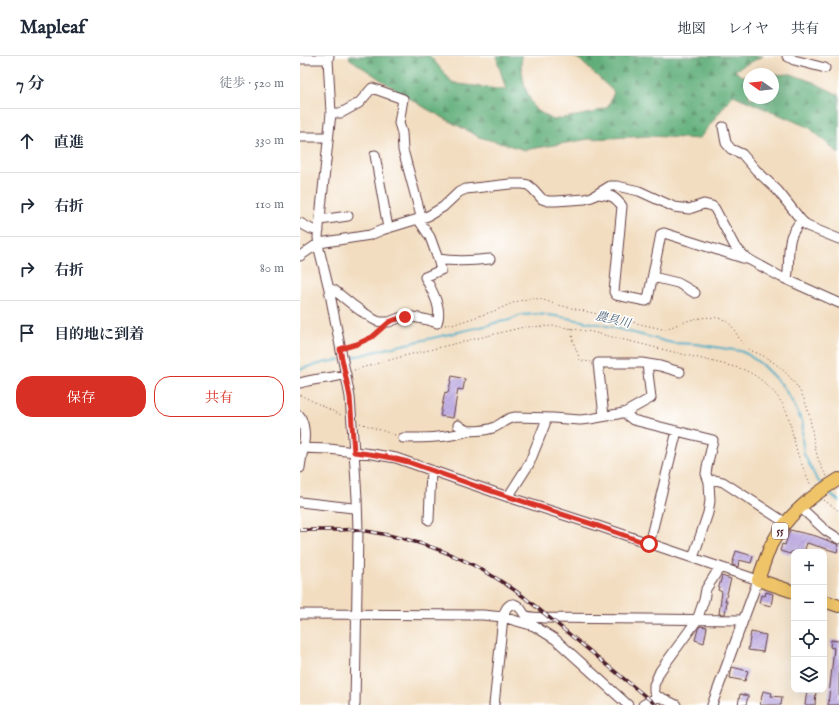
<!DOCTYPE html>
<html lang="ja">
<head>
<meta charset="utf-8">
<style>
	body { margin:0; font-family:"IM FELL English","Noto Serif JP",serif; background:#f2f2f3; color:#1f2937 }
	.controls { position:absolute; right:12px; bottom:12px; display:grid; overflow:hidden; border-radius:8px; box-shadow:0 4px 16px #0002 }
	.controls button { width:36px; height:36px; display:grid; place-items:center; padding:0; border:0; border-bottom:1px solid #e0e1e3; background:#fff; color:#1f2937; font:20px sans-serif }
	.compass { position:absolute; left:443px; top:12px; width:36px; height:36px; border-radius:50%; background:#fff; box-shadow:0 4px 16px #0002; rotate:285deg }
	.stop { position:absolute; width:12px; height:12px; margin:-9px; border:3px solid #d93025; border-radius:50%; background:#fff }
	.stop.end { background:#d93025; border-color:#fff; box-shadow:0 1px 4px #0008 }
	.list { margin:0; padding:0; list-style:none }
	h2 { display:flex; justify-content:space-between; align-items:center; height:52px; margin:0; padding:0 16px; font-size:17px }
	h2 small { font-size:13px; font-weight:400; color:#747a83 }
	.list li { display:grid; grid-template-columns:26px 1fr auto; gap:12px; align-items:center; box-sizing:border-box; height:64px; padding:0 16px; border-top:1px solid #e0e1e3 }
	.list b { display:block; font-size:15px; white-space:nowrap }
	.list em { font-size:13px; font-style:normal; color:#747a83 }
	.actions { display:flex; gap:8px; padding:12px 16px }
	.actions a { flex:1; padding:9px 0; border:1px solid #d93025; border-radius:16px; text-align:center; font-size:14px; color:#d93025 }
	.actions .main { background:#d93025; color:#fff }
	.icon { flex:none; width:22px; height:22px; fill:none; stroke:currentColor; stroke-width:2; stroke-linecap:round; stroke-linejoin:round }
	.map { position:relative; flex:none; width:539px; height:649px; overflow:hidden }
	header { display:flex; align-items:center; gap:24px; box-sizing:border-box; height:56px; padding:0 20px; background:#fff; border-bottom:1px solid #e0e1e3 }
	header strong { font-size:19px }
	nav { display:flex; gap:22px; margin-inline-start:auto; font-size:14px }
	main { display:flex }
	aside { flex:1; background:#fff }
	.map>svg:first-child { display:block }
</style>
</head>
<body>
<header>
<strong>Mapleaf</strong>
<nav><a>地図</a><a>レイヤ</a><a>共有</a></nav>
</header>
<main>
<aside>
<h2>7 分<small>徒歩 · 520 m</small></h2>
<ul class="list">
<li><svg class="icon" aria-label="ahead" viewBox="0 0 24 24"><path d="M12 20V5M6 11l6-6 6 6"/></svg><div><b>直進</b></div><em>330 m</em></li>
<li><svg class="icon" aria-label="right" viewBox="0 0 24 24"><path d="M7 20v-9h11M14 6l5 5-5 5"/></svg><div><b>右折</b></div><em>110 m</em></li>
<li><svg class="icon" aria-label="right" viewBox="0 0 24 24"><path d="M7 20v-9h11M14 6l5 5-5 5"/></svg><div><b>右折</b></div><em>80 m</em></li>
<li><svg class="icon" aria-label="arrive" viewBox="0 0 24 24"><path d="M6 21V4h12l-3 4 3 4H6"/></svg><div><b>目的地に到着</b></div></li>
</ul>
<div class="actions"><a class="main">保存</a><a>共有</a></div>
</aside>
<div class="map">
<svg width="539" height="649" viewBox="0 0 539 649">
	<defs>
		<pattern id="forest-firs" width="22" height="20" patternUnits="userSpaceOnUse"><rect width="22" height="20" fill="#60ae79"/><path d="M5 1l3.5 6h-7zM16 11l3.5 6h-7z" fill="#518d63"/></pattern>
		<pattern id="building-hatch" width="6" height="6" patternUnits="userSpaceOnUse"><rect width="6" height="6" fill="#b6a1e0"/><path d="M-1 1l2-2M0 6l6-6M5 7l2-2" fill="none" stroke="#9683b6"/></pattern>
	</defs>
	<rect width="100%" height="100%" fill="#fff"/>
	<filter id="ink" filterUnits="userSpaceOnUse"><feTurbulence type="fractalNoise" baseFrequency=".025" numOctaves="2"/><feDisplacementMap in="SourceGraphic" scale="8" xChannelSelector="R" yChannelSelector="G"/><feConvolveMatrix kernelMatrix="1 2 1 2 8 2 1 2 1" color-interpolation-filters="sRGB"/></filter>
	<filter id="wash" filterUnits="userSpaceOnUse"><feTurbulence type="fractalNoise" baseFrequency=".012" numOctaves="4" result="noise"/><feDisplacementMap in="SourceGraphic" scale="16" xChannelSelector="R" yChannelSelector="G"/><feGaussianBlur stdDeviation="0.9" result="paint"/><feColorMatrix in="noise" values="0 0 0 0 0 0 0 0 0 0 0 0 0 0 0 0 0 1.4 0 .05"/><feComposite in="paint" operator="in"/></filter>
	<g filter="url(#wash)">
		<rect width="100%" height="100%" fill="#f2ddc0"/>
		<path fill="url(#forest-firs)" stroke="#556652" d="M 49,0 L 130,0 L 152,26 L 159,28 L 206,34 L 196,0 L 222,0 L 221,9 L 225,32 L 235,53 L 253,64 L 292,57 L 308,51 L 314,36 L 280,4 L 273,0 L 463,0 L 435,14 L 441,20 L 449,19 L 449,42 L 473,42 L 473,19 L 491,18 L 513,26 L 539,39 L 539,98 L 510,72 L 433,39 L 399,83 L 350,80 L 289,83 L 225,94 L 179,81 L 127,53 L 102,38 L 50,3 Z"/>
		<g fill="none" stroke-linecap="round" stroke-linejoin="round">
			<path stroke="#46aac5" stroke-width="2" d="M 46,303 L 93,291 L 189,269 L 194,267 L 210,264 L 221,259 L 237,258 L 256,260 L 303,269 L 372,287 L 396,288 L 440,295 L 447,298 L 461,308 L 482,329 L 493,347 L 503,368 L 502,382 L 504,398 L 516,422 L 523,430
				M 0,313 L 27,306 L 40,304
				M 528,436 L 539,445"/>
		</g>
		<g id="blocks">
			<path fill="url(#building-hatch)" d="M 152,320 L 165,323 L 163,334 L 158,333 L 153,362 L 140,360 L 145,336 L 148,337 Z
				M 490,474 L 516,480 L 539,489 L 537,496 L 507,487 L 504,496 L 491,496 L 490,498 L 480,495 L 482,488 L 485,489 Z
				M 436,495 L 453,500 L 451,507 L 439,504 L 438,511 L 432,509 Z
				M 422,520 L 431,523 L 425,545 L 427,545 L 425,558 L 419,558 L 422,536 L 418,534 Z
				M 466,536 L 473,538 L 471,550 L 459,547 L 461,539 L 465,540 Z
				M 400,570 L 407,571 L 404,587 L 395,584 L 398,573 Z
				M 451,576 L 466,579 L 463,596 L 448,594 Z
				M 531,584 L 539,585 L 539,649 L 528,649 L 534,592 L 530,591 Z
				M 432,611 L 448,615 L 445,625 L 430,622 Z
				M 507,634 L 516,634 L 515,649 L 505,649 Z
				M 463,635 L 472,637 L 471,640 L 482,641 L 481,649 L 460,649 Z
				M 440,638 L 448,640 L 446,649 L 438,649 Z"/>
		</g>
	</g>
	<g filter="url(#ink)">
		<use href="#blocks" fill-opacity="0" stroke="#633c41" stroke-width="1"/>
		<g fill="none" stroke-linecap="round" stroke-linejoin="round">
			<g stroke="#633c41" stroke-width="11">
				<path id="minor" d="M 29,0 L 28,3 L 31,57 L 18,181 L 19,193 L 29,233 L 50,341 L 54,396 L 57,442 L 58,474 L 55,649
					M 487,0 L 494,4 L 525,12
					M 0,3 L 28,3
					M 423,71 L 426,87 L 431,93 L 442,98 L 456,114 L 478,135 L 501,164 L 507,170 L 539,183
					M 0,81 L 28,81
					M 75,99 L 88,172
					M 298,138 C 312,140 313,139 322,150 L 314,236 L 316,239 L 346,245 L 348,243 L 361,178 L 364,177 L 446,203
					M 20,164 L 48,160
					M 0,167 L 11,173 L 19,175
					M 0,200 L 19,187 L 70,179 L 82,174 L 128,160 L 143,151 L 159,136 L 166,133 L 210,128 L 223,128 L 228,129 L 233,133 L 242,143 L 248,145 L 256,145 L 285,143 L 292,141 L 310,130 L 317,130 L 339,135 L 374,151 L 389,153 L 404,148 L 412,150 L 415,153 L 434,189 L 443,199 L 450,204 L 481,221 L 539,247
					M 138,203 C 156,206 172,205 190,203
					M 353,221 L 378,227 L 395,237
					M 487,223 C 490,209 487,194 491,181 C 493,175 498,169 501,164
					M 29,233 L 34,234 L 54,250 L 61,255 L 66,258 L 73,263 L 77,265 L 81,266 L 89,266 L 99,262 L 105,261 L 113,261 L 128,264 L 137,267 C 143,252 132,235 125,221 L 141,214 L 138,203 L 130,181 L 118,163 L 121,160 L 103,94 L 102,77 L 99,67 L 103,43 L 72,32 L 59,47 L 41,57 L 31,57
					M 0,327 C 15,322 31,323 46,318
					M 326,356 L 328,360 L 333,364 L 413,384 L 407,411 L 406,418 L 409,426 L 410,445 L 408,457 L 393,502
					M 0,360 C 9,377 2,394 0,412
					M 304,360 L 298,307 L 342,307 L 360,310 L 380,316
					M 158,369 C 161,371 163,373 166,374 C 173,376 189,374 195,371 C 202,368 206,362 215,361 L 253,362 L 280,364 L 290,363 L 318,358 L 326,356 L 351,342 L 347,308
					M 103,382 C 124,382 147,382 168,375
					M 0,392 L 29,393 L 72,398 L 96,402 L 208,441 L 301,471 L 458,524 L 412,649
					M 409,426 L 415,424 L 423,426 L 486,467
					M 208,441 L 229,408 L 245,368 L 245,362
					M 0,446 L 53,452 L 57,451
					M 500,451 L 525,474 L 539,483
					M 129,464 L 131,414
					M 349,488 L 377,375
					M 0,558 L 183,559 L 203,561 L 234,570 L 255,583 L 328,649
					M 357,641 L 354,635 L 354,629 L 360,615 L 397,564 L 404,544 L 406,533 L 420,511
					M 194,649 L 203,561 C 205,553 210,542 220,552 C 222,554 223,557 225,559 C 230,562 239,561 244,562 L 443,564
					M 343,649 L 357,641 L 362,642 L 376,649"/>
			</g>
			<g stroke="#633c41" stroke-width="14">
				<path id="major" d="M 494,536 L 458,524 C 462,513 466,501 471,489 C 487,459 511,440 539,423
					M 524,545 L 539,550"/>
			</g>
			<path stroke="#633c41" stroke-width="1" stroke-dasharray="1 3" stroke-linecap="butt" d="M 145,269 L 152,269 C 166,264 180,260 194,255 C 209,249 222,241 239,243 C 244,244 250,246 254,248 L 362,273 C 369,273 372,270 379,268 C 391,263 405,260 418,262 C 435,265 435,281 446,291 C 451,296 459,297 465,301 C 484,312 500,329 507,351 C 514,373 512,400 527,420
				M 271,272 L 273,285 L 280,304 L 284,305 L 291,306
				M 49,291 L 72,281 L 81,273
				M 54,314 L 104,300 L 224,271 L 256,270 L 292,276 L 439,312 C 459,318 481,339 488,360 C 492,373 494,386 498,399 C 502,409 507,420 511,430
				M 0,339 L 43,360
				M 60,367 L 95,379
				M 524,444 L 539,455"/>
			<use href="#minor" stroke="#fff" stroke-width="9"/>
			<use href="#major" stroke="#efc469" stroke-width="12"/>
			<g stroke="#4a1f2b" stroke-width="3.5">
				<path id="rail" d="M 0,474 C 12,474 25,474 37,474 C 44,474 51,473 58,474 C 68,475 78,477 88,479 C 140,490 182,510 224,541 L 356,649"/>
			</g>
			<use href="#rail" stroke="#fff" stroke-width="2" stroke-dasharray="6" stroke-linecap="butt"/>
		</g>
	</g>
	<g fill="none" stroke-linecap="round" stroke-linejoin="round" filter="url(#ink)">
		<path stroke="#d93025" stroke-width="5" d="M 105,261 L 94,264 L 89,266 L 72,281 L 57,288 L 40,293 L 50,341 L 54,396 C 72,398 90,401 108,406 L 176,430 L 301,471 L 349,488"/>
	</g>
	<g text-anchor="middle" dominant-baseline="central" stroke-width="3" stroke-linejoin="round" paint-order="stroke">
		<rect fill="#fff" stroke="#80626b" stroke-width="1" x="472" y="467" width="16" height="16" rx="3"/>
		<g font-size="10" font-weight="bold" fill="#4a1f2b">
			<text x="480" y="475">55</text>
		</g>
		<g font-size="12" font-style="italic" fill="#485e70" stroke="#fff">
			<text transform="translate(313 264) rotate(13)">農具川</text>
		</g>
	</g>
</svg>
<div class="controls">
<button>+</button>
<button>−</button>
<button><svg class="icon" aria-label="locate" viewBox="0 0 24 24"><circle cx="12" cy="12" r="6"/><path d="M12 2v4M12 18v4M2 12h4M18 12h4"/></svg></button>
<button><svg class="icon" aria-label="layers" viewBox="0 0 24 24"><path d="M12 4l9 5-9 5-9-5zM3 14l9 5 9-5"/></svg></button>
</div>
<svg class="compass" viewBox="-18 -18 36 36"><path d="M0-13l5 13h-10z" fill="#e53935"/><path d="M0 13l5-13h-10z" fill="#747a83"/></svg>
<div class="stop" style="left:349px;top:488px"></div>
<div class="stop end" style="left:105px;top:261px"></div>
</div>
</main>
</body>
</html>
